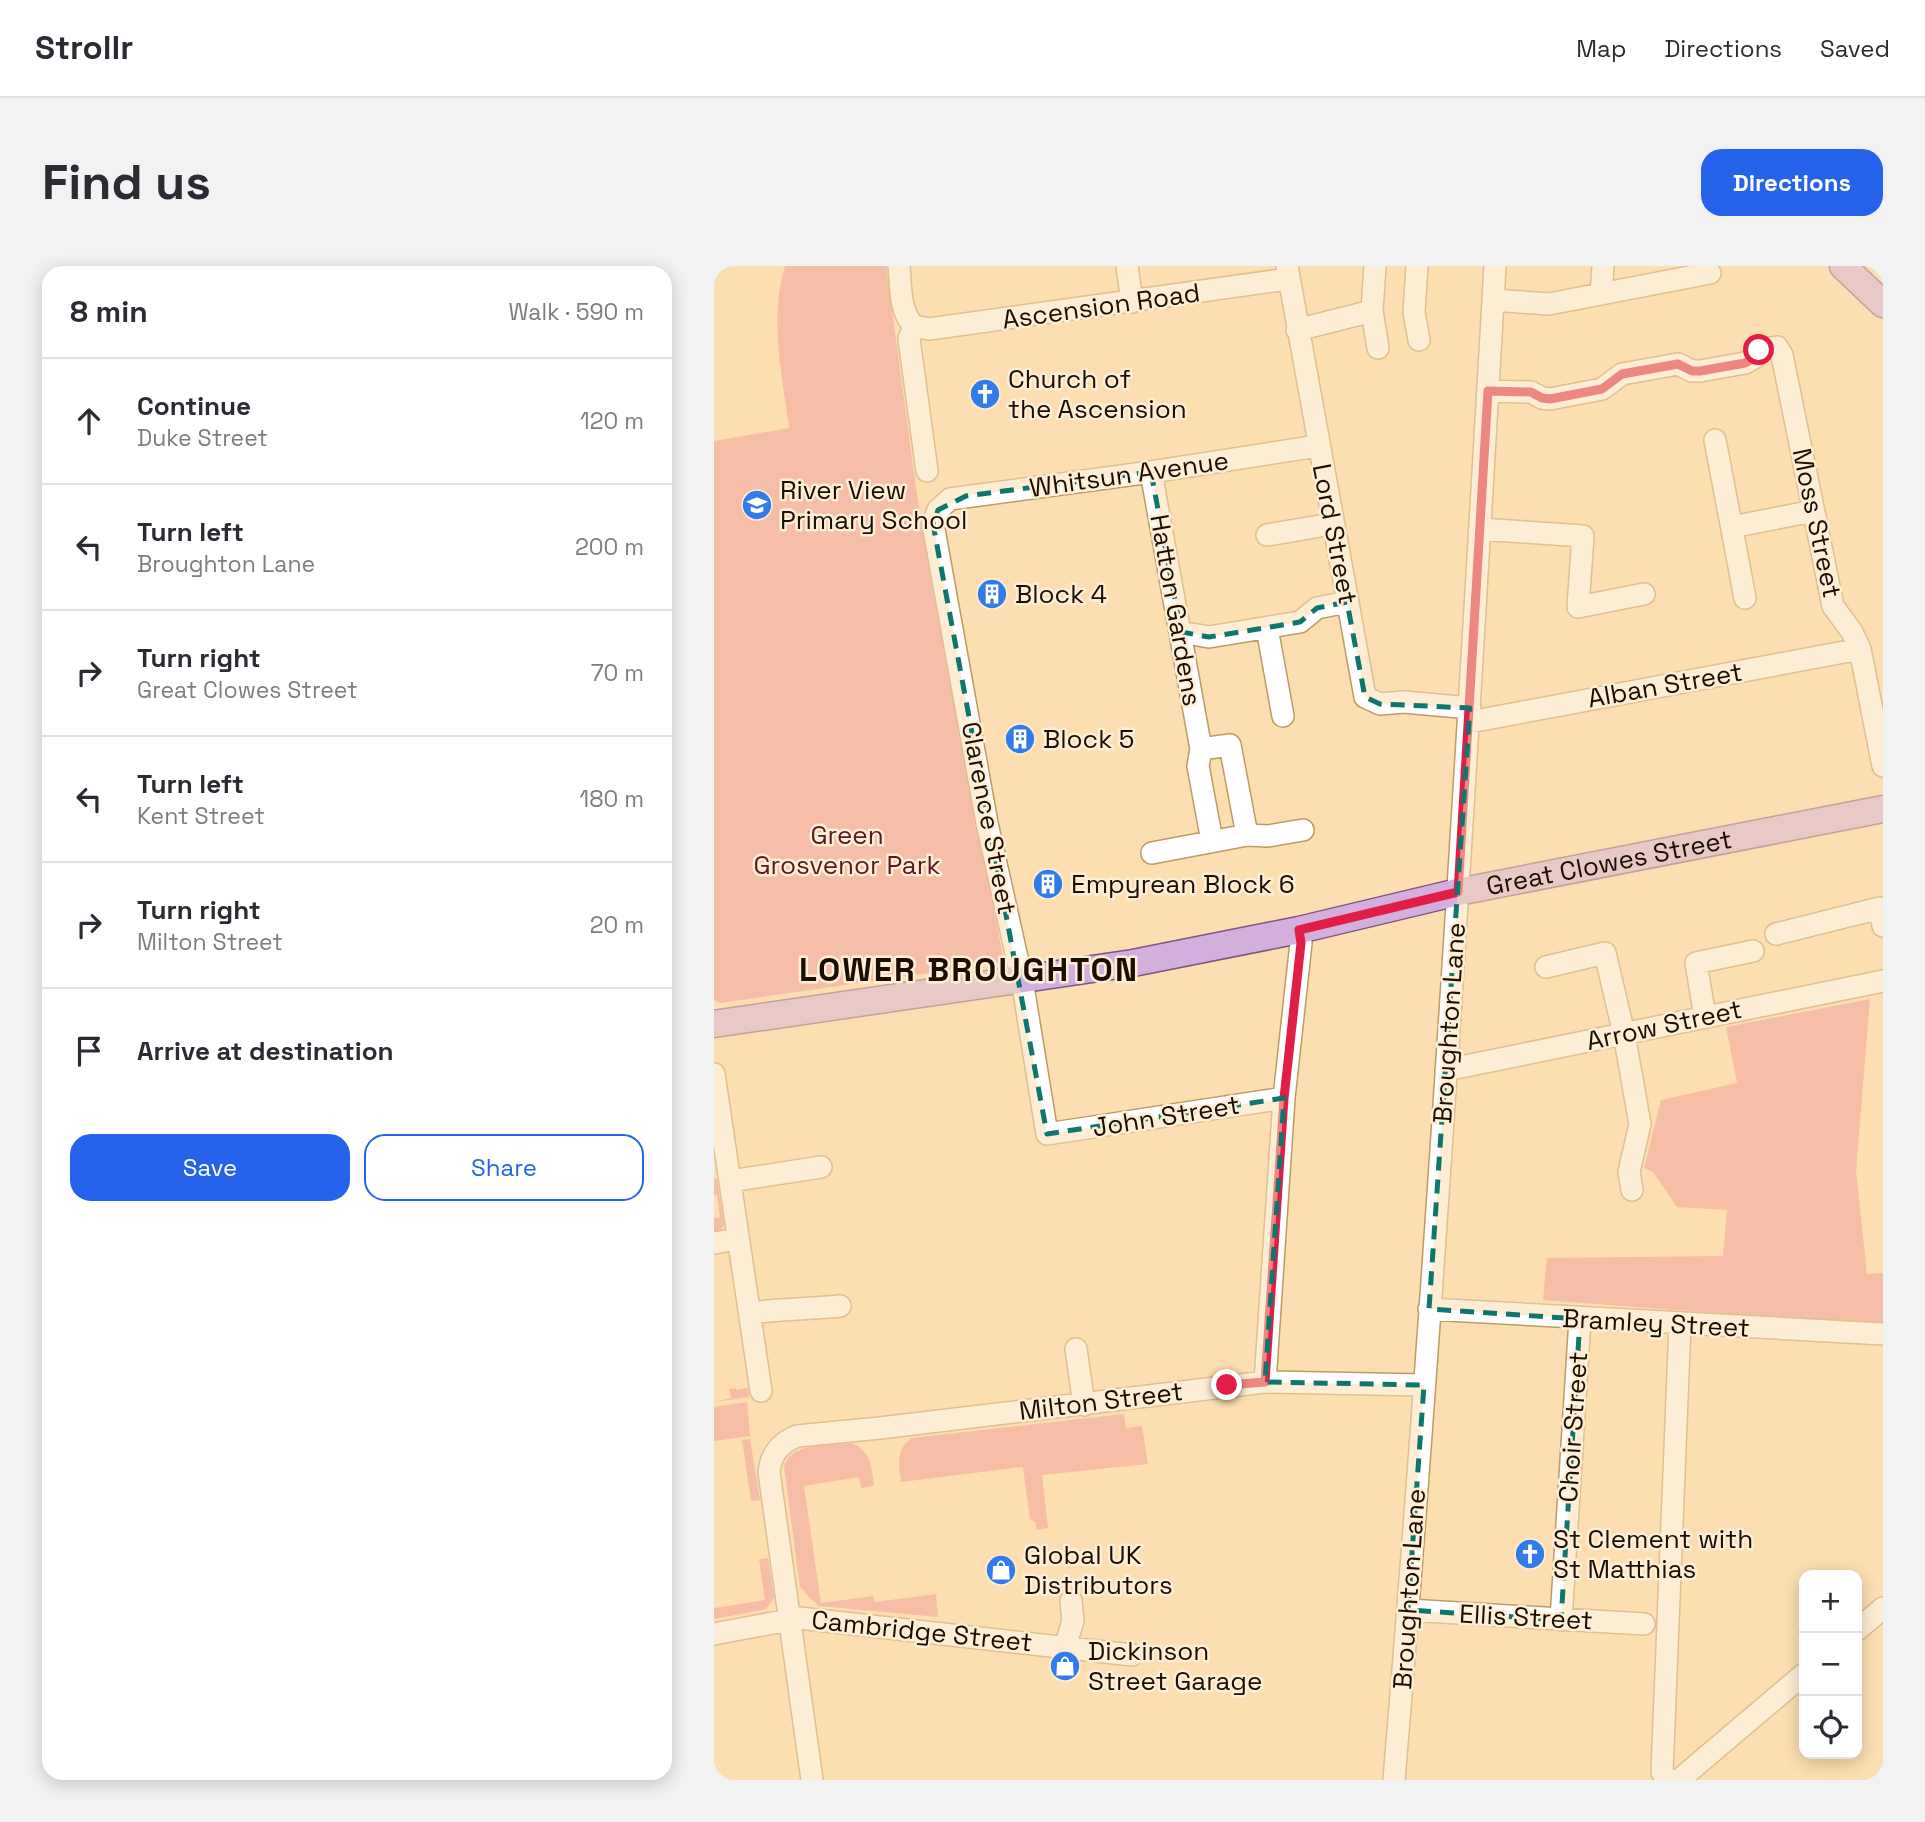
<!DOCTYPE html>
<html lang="en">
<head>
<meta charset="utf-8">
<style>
	body { margin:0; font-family:"Space Grotesk",sans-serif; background:#f2f2f3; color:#2b2b33 }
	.controls { position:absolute; right:21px; bottom:21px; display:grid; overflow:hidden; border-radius:14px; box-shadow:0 4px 18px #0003 }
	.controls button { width:63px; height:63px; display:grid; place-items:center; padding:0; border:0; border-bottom:2px solid #e1e1e2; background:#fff; color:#2b2b33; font:35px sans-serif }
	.stop { position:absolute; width:21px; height:21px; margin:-16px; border:5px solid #e11d48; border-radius:50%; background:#fff }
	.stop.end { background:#e11d48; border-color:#fff; box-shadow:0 2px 7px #0008 }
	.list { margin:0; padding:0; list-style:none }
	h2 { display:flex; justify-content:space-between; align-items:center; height:91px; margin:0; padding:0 28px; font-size:30px }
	h2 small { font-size:23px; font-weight:400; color:#7c7c81 }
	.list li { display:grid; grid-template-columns:46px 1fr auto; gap:21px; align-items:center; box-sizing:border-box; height:126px; padding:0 28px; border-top:2px solid #e1e1e2 }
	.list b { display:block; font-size:26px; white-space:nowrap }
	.list p { margin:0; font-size:23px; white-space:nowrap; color:#7c7c81 }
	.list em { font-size:23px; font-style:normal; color:#7c7c81 }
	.actions { display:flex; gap:14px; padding:21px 28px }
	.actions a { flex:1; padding:16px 0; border:2px solid #2563eb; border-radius:21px; text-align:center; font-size:24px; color:#2563eb }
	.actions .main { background:#2563eb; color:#fff }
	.icon { flex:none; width:38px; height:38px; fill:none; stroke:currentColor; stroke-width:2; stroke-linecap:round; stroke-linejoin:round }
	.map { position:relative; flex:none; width:1169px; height:1514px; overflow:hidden; border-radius:21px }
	header { display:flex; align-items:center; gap:42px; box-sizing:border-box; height:98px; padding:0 35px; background:#fff; border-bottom:2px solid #e1e1e2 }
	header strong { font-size:33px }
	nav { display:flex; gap:38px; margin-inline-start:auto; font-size:24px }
	.intro { display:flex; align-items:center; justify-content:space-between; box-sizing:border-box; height:168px; padding:0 42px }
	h1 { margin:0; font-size:49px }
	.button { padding:18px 32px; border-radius:21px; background:#2563eb; color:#fff; font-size:24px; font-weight:700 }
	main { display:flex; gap:42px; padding:0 42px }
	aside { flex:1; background:#fff; border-radius:21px; box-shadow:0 4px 18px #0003 }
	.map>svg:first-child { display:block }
</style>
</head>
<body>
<header>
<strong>Strollr</strong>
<nav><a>Map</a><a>Directions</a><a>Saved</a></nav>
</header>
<div class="intro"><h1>Find us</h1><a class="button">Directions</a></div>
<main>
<aside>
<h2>8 min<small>Walk · 590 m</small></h2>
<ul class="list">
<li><svg class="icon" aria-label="ahead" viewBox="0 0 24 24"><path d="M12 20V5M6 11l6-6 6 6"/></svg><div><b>Continue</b><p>Duke Street</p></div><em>120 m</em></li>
<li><svg class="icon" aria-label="left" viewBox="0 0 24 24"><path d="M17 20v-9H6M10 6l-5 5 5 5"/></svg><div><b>Turn left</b><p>Broughton Lane</p></div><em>200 m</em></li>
<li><svg class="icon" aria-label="right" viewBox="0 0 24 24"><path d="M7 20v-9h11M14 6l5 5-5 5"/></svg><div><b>Turn right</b><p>Great Clowes Street</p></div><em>70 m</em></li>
<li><svg class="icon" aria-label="left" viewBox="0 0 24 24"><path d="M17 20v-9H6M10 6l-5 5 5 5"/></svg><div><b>Turn left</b><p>Kent Street</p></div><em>180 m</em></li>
<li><svg class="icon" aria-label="right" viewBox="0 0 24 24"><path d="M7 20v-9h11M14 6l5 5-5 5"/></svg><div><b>Turn right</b><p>Milton Street</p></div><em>20 m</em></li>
<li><svg class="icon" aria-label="arrive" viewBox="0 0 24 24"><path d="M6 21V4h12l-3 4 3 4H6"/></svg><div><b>Arrive at destination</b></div></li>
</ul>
<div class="actions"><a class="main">Save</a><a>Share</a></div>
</aside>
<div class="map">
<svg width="1169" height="1514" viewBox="0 0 1169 1514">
	<rect width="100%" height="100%" fill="#fcdeb0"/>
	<path fill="#f09799" d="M 71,0 L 172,0 L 203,229 L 217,315 L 290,696 L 6,737 L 0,734 L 0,175 L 75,162 C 68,108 55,53 71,0 Z
		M 1156,733 L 1142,905 L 1153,1008 L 1169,1007 L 1169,1060 L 829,1034 L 833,992 L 1009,990 L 1013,944 L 963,941 L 939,906 L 930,902 L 947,834 L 1023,817 L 1012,761 Z
		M 0,913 L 3,913 L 10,959 L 6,965 L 0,966 L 0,952 L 6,951 L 3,929 L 0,929 Z
		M 22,1122 L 22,1124 L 34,1122 L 35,1131 L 0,1136 L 17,1132 L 15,1123 Z
		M 33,1136 L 36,1170 L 0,1175 L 0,1141 Z
		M 410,1148 L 412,1162 L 428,1160 L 434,1198 L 328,1209 L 334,1262 L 323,1264 L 321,1256 L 316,1253 L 309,1201 L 187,1216 C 185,1198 181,1183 198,1172 Z
		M 36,1173 L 46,1234 L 37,1235 L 28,1174 Z
		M 137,1177 C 157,1184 158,1202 160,1220 L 147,1222 L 145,1211 L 90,1220 L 107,1337 L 159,1330 L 161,1336 L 222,1328 L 224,1351 L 105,1340 L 97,1333 L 86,1321 L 70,1200 C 79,1175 115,1180 137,1177 Z
		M 54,1292 L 60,1332 L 52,1343 L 0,1353 L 0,1342 L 51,1334 L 45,1293 Z"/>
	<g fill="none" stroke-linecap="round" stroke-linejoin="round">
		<g stroke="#be9b62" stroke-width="24">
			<path id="minor" d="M 185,0 C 187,20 185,45 200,60
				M 413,0 L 418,36
				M 573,0 L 651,431 L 666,438 L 690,436 L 756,442
				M 703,0 L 700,46 L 705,74
				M 887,28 L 889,0
				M 779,34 L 835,38 L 996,7 L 988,0
				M 658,45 L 661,0
				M 200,60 L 215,63 L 574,13
				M 200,60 L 195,73 L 213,205
				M 583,64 L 658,45 L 664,82
				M 774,125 L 817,126 L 828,132 L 836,133 L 888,123 L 908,108 L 964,98 L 978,105 L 986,105 L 1031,97 L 1040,92 L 1045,84 L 1063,81 L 1068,89 L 1119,340 L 1138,366 L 1146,383 L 1169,500
				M 1001,174 L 1031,332
				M 437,206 L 487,483 L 484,500 L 498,575
				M 1018,261 L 1099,245
				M 766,263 L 869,270 L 864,341 L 930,328
				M 553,269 L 618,258
				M 553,362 L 569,450
				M 467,370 L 478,368 L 495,371 L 586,356 L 603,342 L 633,336
				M 756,456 L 1146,383
				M 487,483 L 516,479 L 533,569
				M 438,587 L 533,569 L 554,570 L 589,564
				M 1062,668 L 1166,642 L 1169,660
				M 832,701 L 891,687 L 910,768 L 926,858 L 915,906 L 918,924
				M 991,751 L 982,697 L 1039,685
				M 732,804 L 1169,715
				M 0,808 L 47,1125
				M 570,832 L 333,868 L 308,714 L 273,557 L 219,258 L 224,244 L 236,233 L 437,206 L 604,180
				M 16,915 L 107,901
				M 0,977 L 24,973
				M 715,1043 L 1169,1068
				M 36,1047 C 66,1043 96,1043 126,1040
				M 362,1083 L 370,1139
				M 551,1116 L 570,832 L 587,677 L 585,664
				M 694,1344 L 930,1358
				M 847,1354 L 866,1053
				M 1143,1364 L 1169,1342
				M 0,1368 L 85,1352 L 418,1389
				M 351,1381 L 359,1355 L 357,1335
				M 98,1514 L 55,1206 C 57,1188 66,1177 83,1170 L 166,1162 L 551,1116 L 710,1119
				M 680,1514 C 722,1010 752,505 781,0
				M 954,1514 L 948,1506 L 966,1058
				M 965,1514 L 1090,1408"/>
		</g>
		<g stroke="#805481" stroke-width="29">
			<g id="major">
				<path d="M 1129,0 L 1169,38"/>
				<path id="s1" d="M 0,758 L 419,697 L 585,664 L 744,626 L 1169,543"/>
			</g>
		</g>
		<use href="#minor" stroke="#fff" stroke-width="21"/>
		<use href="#major" stroke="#d3afdd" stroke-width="26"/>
	</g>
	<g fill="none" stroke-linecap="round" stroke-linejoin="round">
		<path stroke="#e11d48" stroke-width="9" d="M 513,1119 L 551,1116 L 570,832 L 587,677 L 585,664 L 744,626 L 774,125 L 817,126 L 828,132 L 836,133 L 888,123 L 908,108 L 964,98 L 978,105 L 986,105 L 1031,97 L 1040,92 L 1045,84"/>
	</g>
	<path d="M0 0H1169V1514H0ZM 437,206 L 467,366 L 495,371 L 586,356 L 603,342 L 633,336 L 651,431 L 666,438 L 756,442 L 715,1043 L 866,1053 L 847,1354 L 694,1344 L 710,1119 L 551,1116 L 570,832 L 333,868 L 219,258 L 224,244 L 252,230 Z" fill="#fcdeb0" fill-opacity=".55" fill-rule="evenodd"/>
	<path fill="none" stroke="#0f766e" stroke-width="5" stroke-dasharray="14 9" stroke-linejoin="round" d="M 437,206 L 467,366 L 495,371 L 586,356 L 603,342 L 633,336 L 651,431 L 666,438 L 756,442 L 715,1043 L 866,1053 L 847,1354 L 694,1344 L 710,1119 L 551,1116 L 570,832 L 333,868 L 219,258 L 224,244 L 252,230 Z"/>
	<defs>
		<g id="church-disc" transform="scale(1.575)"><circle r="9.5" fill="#327ce9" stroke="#fdeed7"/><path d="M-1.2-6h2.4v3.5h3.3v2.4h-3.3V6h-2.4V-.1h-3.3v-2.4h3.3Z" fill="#fff"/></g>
		<g id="school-disc" transform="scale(1.575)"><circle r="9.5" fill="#327ce9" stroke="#fdeed7"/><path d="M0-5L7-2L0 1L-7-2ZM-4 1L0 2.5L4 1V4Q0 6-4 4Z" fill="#fff"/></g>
		<g id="building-disc" transform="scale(1.575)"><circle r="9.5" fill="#327ce9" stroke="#fdeed7"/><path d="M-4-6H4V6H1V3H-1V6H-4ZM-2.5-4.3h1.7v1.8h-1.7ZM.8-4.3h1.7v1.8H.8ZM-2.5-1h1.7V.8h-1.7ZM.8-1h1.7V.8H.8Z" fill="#fff"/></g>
		<g id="shop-disc" transform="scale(1.575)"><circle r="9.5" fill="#327ce9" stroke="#fdeed7"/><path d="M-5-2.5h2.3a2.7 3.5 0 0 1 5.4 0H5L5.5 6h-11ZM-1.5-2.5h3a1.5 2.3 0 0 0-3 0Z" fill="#fff"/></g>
	</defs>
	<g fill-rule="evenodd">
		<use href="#church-disc" x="271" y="128"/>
		<use href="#school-disc" x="43" y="239"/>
		<use href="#building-disc" x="278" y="328"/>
		<use href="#building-disc" x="306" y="473"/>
		<use href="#building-disc" x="334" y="618"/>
		<use href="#church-disc" x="816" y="1288"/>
		<use href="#shop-disc" x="287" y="1304"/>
		<use href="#shop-disc" x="351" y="1400"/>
	</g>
	<g text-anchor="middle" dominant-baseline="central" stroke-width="5" stroke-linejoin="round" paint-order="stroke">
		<g font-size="26" fill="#1b0e00" stroke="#fdeed7">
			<text transform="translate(387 40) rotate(-8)">Ascension Road</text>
			<text transform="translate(415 208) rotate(-8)">Whitsun Avenue</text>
			<text transform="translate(1103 257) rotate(78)">Moss Street</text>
			<text transform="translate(621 268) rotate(79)">Lord Street</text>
			<text transform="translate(462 344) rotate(80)">Hatton Gardens</text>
			<text transform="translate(951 419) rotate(-10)">Alban Street</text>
			<text transform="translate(275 552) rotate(79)">Clarence Street</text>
			<text stroke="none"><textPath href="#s1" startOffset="910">Great Clowes Street</textPath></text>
			<text transform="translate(735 757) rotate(-86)">Broughton Lane</text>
			<text transform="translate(950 759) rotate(-12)">Arrow Street</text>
			<text transform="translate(452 850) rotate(-9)">John Street</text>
			<text transform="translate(942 1057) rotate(3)">Bramley Street</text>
			<text transform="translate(387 1135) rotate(-7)">Milton Street</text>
			<text transform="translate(859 1161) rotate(-86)">Choir Street</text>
			<text transform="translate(695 1323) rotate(-86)">Broughton Lane</text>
			<text transform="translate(812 1351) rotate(3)">Ellis Street</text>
			<text transform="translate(208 1365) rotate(6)">Cambridge Street</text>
		</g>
		<g font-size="26" fill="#1b0e00" stroke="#fdeed7" text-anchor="start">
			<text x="294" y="113">Church of<tspan x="294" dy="30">the Ascension</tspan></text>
			<text x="66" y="224">River View<tspan x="66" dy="30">Primary School</tspan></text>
			<text x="301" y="328">Block 4</text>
			<text x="329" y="473">Block 5</text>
			<text x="357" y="618">Empyrean Block 6</text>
			<text x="839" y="1273">St Clement with<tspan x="839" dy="30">St Matthias</tspan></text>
			<text x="310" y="1289">Global UK<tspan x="310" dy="30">Distributors</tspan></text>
			<text x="374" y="1385">Dickinson<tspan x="374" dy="30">Street Garage</tspan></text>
		</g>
		<g font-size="26" fill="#5d161f" stroke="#fdeed7">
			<text x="133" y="569">Green<tspan x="133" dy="30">Grosvenor Park</tspan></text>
		</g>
		<g font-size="33" font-weight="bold" letter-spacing="2" fill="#1b0e00" stroke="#fdeed7">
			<text x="255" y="704">LOWER BROUGHTON</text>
		</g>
	</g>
</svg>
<div class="controls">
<button>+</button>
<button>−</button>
<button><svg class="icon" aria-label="locate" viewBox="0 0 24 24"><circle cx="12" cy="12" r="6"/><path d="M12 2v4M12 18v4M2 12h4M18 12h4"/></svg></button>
</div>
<div class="stop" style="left:1045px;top:84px"></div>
<div class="stop end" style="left:513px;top:1119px"></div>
</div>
</main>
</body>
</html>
